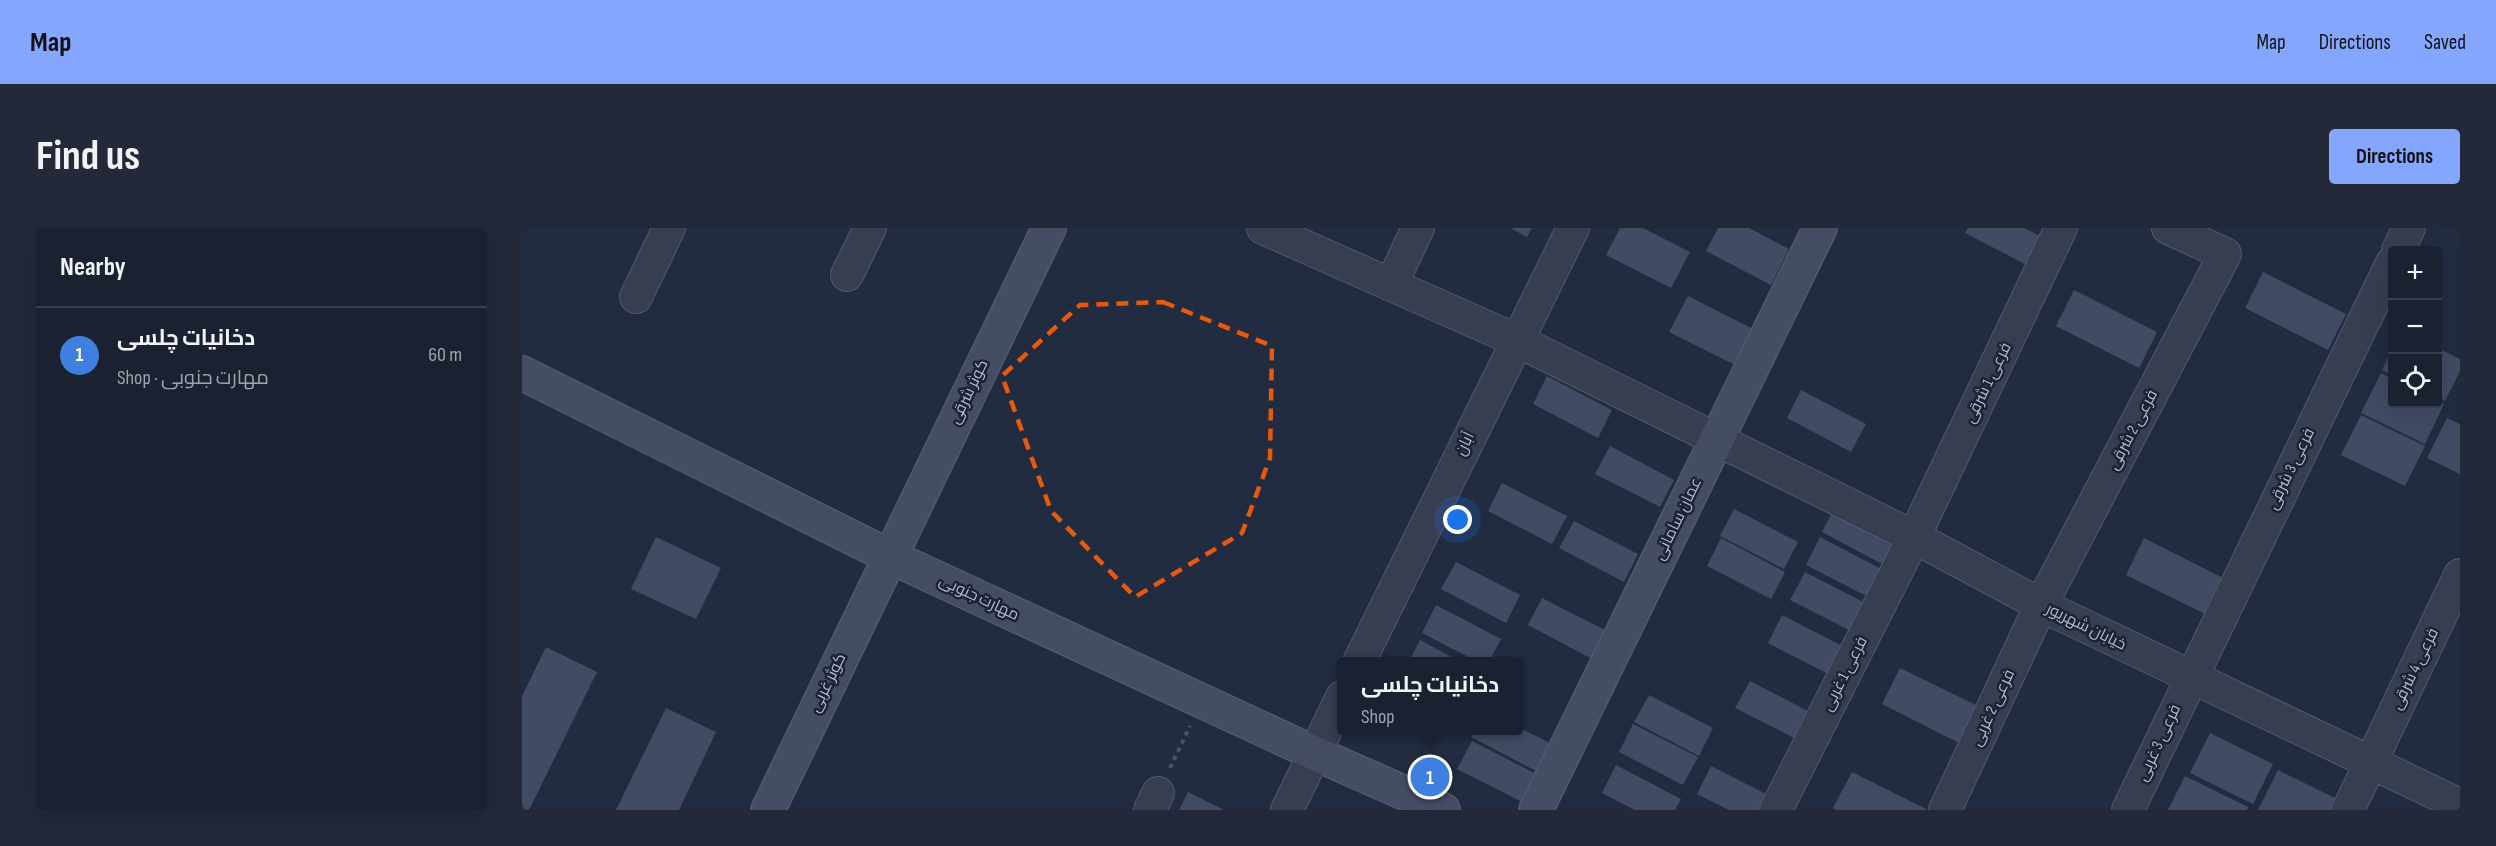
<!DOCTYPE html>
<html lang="en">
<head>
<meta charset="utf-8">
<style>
	body { margin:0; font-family:"Sofia Sans Condensed",Cairo,sans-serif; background:#232939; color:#f1f3f6 }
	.controls { position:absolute; right:18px; top:18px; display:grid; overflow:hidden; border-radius:6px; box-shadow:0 6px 24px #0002 }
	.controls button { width:54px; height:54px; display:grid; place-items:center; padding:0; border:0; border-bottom:2px solid #383e4d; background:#1a2131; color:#f1f3f6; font:30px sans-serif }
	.you { position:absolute; left:936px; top:292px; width:21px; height:21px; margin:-15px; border:4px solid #fff; border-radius:50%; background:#1a73e8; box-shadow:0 0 0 9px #1a73e833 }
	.badge { display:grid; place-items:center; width:39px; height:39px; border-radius:50%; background:#84a6ff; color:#fff; font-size:20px; font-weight:700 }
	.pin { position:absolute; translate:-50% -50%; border:3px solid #fff; box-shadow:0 2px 6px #0006 }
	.popup { position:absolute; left:815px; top:429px; width:186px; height:78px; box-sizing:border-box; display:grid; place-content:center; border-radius:6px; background:#1a2131; filter:drop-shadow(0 2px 4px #0005); font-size:20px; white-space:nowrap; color:#9fa3ab }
	.popup b { font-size:22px; color:#f1f3f6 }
	.popup::after { content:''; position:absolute; left:50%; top:100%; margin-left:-12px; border:12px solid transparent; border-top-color:#1a2131 }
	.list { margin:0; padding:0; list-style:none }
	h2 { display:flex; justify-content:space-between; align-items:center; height:78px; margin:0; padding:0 24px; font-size:26px }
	h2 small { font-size:20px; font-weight:400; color:#9fa3ab }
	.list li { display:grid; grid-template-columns:39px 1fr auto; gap:18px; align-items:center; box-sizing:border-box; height:96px; padding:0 24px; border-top:2px solid #383e4d }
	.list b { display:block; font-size:22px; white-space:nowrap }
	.list p { margin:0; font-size:20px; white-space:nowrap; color:#9fa3ab }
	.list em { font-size:20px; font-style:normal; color:#9fa3ab }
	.icon { flex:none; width:33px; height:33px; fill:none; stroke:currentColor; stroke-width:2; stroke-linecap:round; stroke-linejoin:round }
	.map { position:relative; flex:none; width:1938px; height:582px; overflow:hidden; border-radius:6px }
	header { display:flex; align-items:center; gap:36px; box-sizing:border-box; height:84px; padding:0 30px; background:#84a6ff; color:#111 }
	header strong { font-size:28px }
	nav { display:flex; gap:33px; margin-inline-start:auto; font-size:21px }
	.intro { display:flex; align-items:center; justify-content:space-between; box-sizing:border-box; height:144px; padding:0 36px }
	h1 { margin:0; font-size:42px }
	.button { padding:15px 27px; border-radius:6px; background:#84a6ff; color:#111; font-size:21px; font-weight:700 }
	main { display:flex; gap:36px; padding:0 36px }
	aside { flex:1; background:#1a2131; border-radius:6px; box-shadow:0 6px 24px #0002 }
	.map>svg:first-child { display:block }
</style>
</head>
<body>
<header>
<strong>Map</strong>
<nav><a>Map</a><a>Directions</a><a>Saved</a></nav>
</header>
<div class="intro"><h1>Find us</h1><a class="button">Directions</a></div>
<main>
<aside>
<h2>Nearby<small></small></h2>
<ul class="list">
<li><span class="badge" style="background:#3f7fe0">1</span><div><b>دخانیات چلسی</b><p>Shop · مهارت جنوبی</p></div><em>60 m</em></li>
</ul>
</aside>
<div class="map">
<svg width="1938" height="582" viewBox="0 0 1938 582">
	<rect width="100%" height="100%" fill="#222c41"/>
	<path fill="#414b63" d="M 988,0 L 1010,0 L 1005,9 Z
		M 1098,0 L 1121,0 L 1168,24 L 1149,60 L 1084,27 Z
		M 1196,0 L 1227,0 L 1267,21 L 1249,57 L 1184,23 Z
		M 1446,0 L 1502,0 L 1522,10 L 1507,38 L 1443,5 Z
		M 1741,44 L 1824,86 L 1806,122 L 1723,80 Z
		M 1552,62 L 1635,104 L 1617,140 L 1534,98 Z
		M 1166,68 L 1231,101 L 1213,137 L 1147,104 Z
		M 1870,120 L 1870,147 L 1860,142 Z
		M 1916,120 L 1938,131 L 1938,143 L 1923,173 L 1916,170 Z
		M 1859,145 L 1870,151 L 1870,176 L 1916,176 L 1916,173 L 1922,176 L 1903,216 L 1839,185 Z
		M 1025,148 L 1090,182 L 1076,210 L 1011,176 Z
		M 1279,162 L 1344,196 L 1329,224 L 1265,190 Z
		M 1839,187 L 1903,218 L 1883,258 L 1819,227 Z
		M 1925,190 L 1938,196 L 1938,246 L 1905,230 Z
		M 1088,218 L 1152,252 L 1138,279 L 1073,246 Z
		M 980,255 L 1045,288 L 1030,316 L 966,283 Z
		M 1314,277 L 1392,309 L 1364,338 L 1300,304 Z
		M 1212,281 L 1276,314 L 1262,341 L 1198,308 Z
		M 1052,293 L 1116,326 L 1102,354 L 1037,320 Z
		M 134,309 L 199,340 L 174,391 L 109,361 Z
		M 1298,309 L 1363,343 L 1348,370 L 1284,337 Z
		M 1199,310 L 1263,344 L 1249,371 L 1185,338 Z
		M 1622,310 L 1705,352 L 1687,388 L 1604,347 Z
		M 934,334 L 998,367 L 984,395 L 919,361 Z
		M 1283,344 L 1347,377 L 1333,405 L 1268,372 Z
		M 1020,370 L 1085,403 L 1070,431 L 1006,397 Z
		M 914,377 L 979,411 L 967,434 L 956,434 L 900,405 Z
		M 1260,387 L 1324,420 L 1310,448 L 1246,415 Z
		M 898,412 L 939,434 L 887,434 Z
		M 24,419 L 75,444 L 7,582 L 0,582 L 0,468 Z
		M 1378,440 L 1462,481 L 1443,518 L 1360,476 Z
		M 1228,453 L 1292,486 L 1278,513 L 1213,480 Z
		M 1127,467 L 1191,500 L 1177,528 L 1112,494 Z
		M 144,480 L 194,504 L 157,582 L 94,582 Z
		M 1111,496 L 1176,529 L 1161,557 L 1097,524 Z
		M 996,499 L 1028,515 L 1014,543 L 949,509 L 953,502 L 996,502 Z
		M 1688,505 L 1751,536 L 1731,576 L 1668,545 Z
		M 950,513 L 1014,546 L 1000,574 L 935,541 Z
		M 1094,537 L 1159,571 L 1153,582 L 1113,582 L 1080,565 Z
		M 1189,538 L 1254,571 L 1248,582 L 1207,582 L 1175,566 Z
		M 1756,542 L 1819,573 L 1815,582 L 1736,582 Z
		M 1330,544 L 1406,582 L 1315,582 L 1311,580 Z
		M 1663,548 L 1726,579 L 1725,582 L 1646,582 Z
		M 666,564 L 702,582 L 657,582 Z"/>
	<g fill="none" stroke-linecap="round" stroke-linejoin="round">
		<g stroke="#52596b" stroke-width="34">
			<path id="street" d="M 741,0 L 994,112 L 1392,309 L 1519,377 L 1938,577
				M 1876,22 L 1887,0
				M 325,47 L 348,0
				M 869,57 L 896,0
				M 114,69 L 147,0
				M 837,434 L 1051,0
				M 628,582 L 636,565
				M 765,582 L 820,469
				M 1254,582 L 1392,309 L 1539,0
				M 1423,582 L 1519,377 L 1703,26 L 1646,0
				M 1606,582 L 1870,35
				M 1826,582 L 1938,347"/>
		</g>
		<g stroke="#52596b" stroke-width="36">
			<path id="secondary" d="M 0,145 L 367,328 L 792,525 L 921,582
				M 246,582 L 527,0
				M 1014,582 L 1298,0"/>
		</g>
		<path stroke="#42585f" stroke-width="4" stroke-dasharray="4.5 4.5" stroke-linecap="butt" d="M 648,540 L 668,498"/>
		<use href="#street" stroke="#373e50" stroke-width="32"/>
		<use href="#secondary" stroke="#444d64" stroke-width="33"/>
	</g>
	<path fill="none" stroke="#e8590c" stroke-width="4.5" stroke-dasharray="12 8" stroke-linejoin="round" d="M 641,74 L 750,118 L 748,230 L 720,305 L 613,369 L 529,283 L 480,148 L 558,77 Z"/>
	<g text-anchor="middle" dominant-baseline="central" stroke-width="5" stroke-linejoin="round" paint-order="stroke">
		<g font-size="16" fill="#b3bacb" stroke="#1c2336">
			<text transform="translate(1466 155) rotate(-64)">فرعی 1 شرقی</text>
			<text transform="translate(447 164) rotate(-64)">کوثر شرقی</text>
			<text transform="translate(1611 202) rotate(-62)">فرعی 2 شرقی</text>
			<text transform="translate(943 216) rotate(-64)">آبان</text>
			<text transform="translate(1769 241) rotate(-64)">فرعی 3 شرقی</text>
			<text transform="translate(1156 291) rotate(-64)">عمان سامانی</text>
			<text transform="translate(457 370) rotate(25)">مهارت جنوبی</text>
			<text transform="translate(1564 399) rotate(26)">خیابان شهریور</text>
			<text transform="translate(1893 441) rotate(-64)">فرعی 4 شرقی</text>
			<text transform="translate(1323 446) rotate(-63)">فرعی 1 غربی</text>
			<text transform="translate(306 455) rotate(-64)">کوثر غربی</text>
			<text transform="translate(1471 480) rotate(-65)">فرعی 2 غربی</text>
			<text transform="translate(1637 515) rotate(-65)">فرعی 3 غربی</text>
		</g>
	</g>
</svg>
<div class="controls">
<button>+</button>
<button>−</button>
<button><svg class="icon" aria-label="locate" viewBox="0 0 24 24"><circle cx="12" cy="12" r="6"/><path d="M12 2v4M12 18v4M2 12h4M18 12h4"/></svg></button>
</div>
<div class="you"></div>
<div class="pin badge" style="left:908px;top:549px;background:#3f7fe0">1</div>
<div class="popup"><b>دخانیات چلسی</b>Shop</div>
</div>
</main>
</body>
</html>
